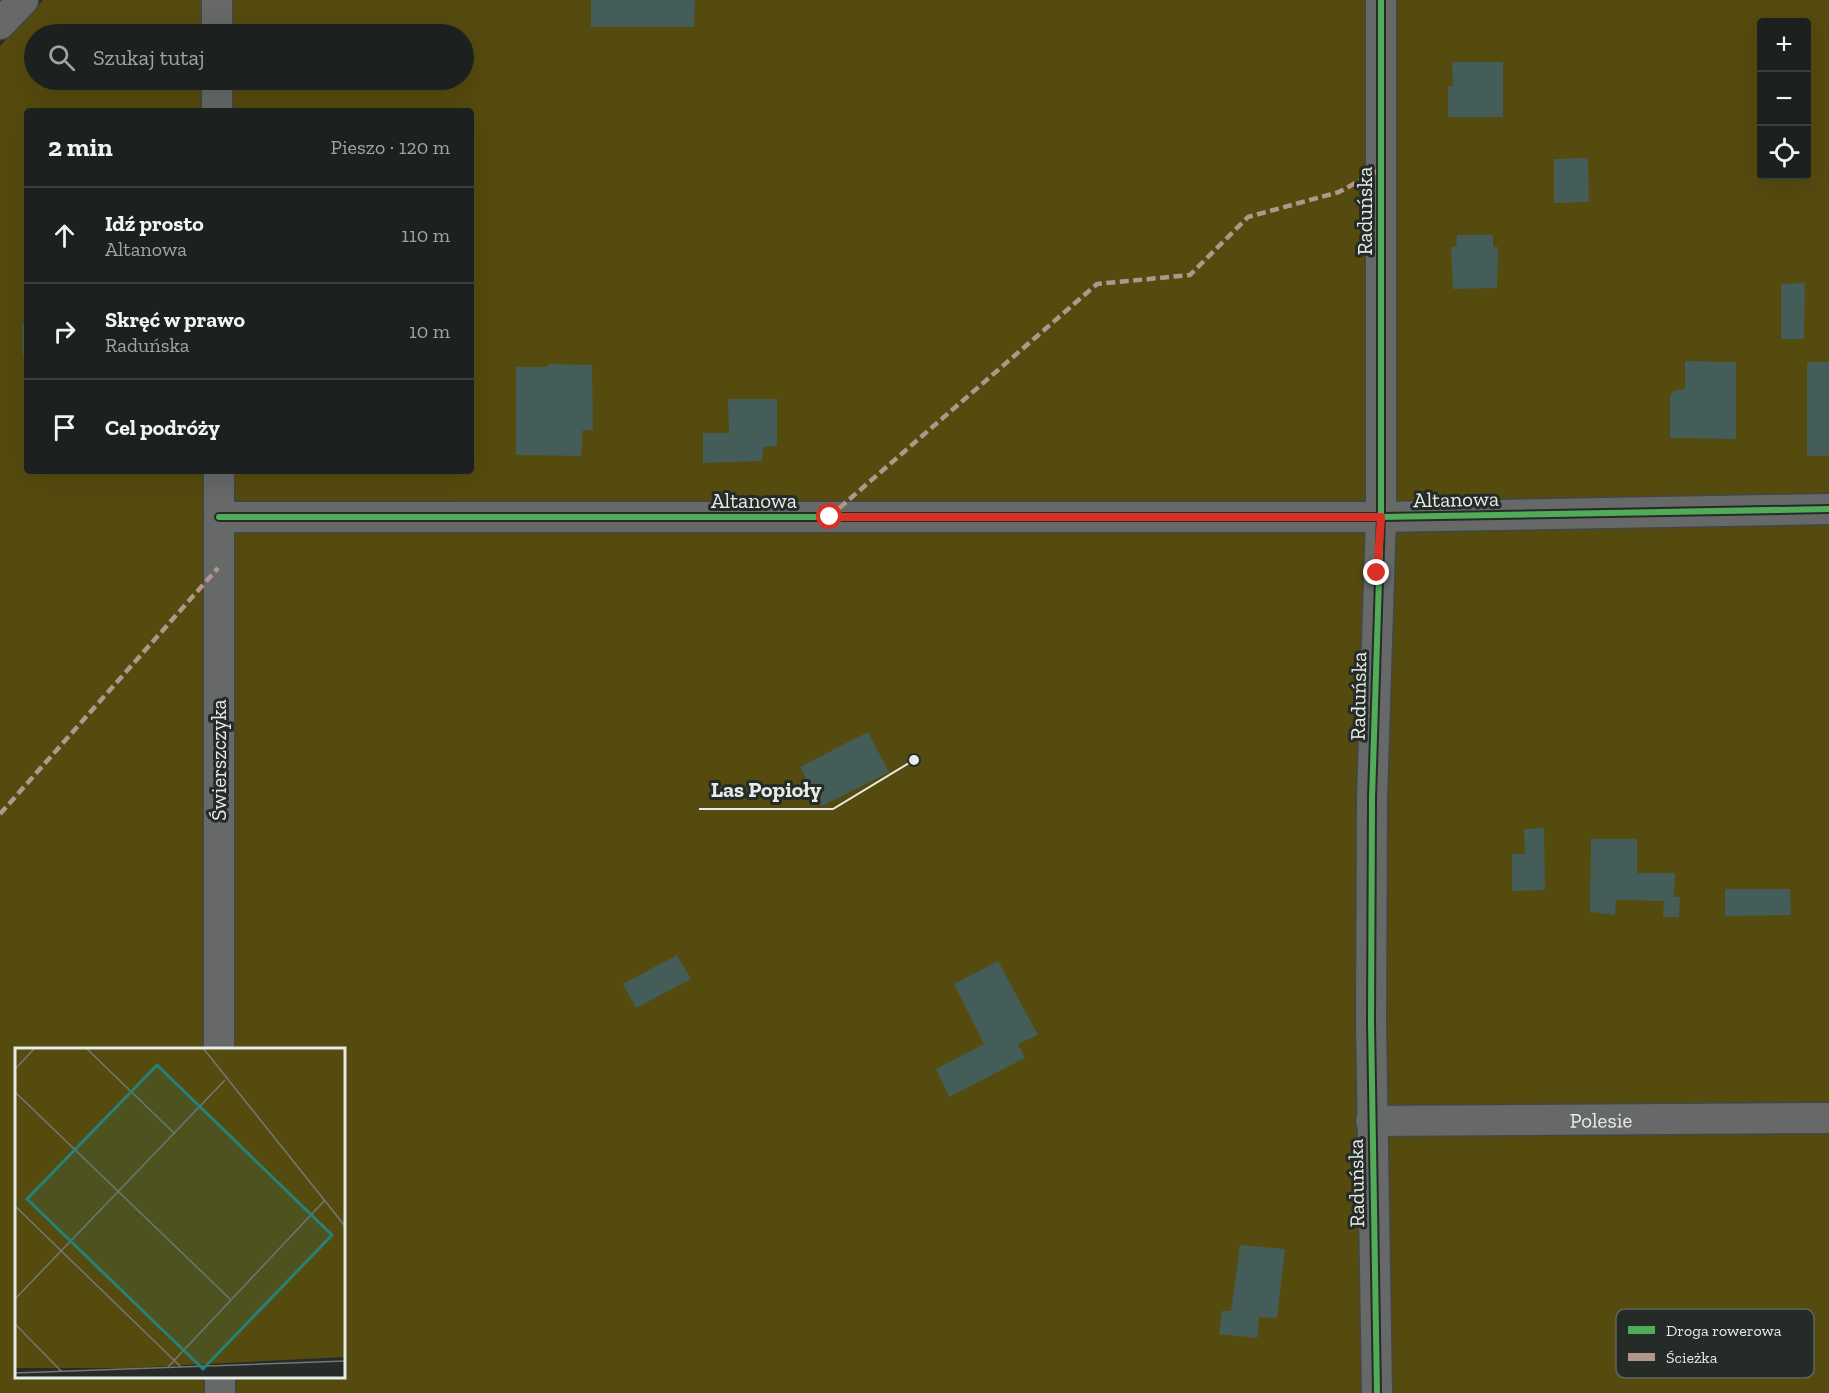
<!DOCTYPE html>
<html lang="pl">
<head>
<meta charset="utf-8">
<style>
	body { margin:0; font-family:"Zilla Slab",serif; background:#252827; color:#f1f3f6 }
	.controls { position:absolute; right:18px; top:18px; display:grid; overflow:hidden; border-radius:6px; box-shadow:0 6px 24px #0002 }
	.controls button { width:54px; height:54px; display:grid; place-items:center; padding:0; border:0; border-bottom:2px solid #3a3e3c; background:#1c201e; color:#f1f3f6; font:30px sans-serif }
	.stop { position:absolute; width:18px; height:18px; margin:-14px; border:4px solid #d93025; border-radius:50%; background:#fff }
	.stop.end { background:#d93025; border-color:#fff; box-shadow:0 2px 6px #0008 }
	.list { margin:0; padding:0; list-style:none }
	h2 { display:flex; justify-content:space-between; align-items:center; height:78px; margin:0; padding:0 24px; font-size:26px }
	h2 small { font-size:20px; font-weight:400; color:#a0a3a4 }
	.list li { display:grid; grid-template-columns:39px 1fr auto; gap:18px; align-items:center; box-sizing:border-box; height:96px; padding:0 24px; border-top:2px solid #3a3e3c }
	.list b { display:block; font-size:22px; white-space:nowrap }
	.list p { margin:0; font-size:20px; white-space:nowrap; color:#a0a3a4 }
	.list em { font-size:20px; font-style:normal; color:#a0a3a4 }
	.icon { flex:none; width:33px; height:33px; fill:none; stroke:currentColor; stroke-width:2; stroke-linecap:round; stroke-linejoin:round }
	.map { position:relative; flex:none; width:1829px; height:1393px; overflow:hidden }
	.search { position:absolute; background:#1c201e; box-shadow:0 6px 24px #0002; left:24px; top:24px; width:450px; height:66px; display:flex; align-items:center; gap:15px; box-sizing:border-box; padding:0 21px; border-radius:33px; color:#a0a3a4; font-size:22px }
	.panel { position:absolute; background:#1c201e; box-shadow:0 6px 24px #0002; left:24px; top:108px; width:450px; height:366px; border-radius:6px }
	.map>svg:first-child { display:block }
</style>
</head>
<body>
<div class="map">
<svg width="1829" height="1393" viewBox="0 0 1829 1393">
	<rect width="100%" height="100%" fill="#262b28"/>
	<path fill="#554b0f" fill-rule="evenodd" d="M 43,0 L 1829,0 L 1829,1393 L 0,1393 L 0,46 ZM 1762,22 L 1806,22 L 1806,176 L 1762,176 ZM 34,34 L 464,34 L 464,80 L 34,80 ZM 27,111 L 471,111 L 471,471 L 27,471 ZM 16,1050 L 344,1050 L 344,1376 L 16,1376 Z"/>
	<path fill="#445d58" d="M 591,0 L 695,0 L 694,27 L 591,27 Z
		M 1452,62 L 1503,62 L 1503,117 L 1448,117 L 1448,86 L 1453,86 Z
		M 1588,158 L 1589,202 L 1554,203 L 1554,159 Z
		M 24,220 L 27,220 L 27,254 L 24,254 Z
		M 1457,235 L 1493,235 L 1493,247 L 1498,247 L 1497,288 L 1453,289 L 1451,247 L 1456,247 Z
		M 24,274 L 27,274 L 27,308 L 24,308 Z
		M 1805,283 L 1804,339 L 1781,339 L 1781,284 Z
		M 22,324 L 27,324 L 27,358 L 23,358 Z
		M 1685,361 L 1736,362 L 1736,439 L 1670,438 L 1670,397 L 1673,391 L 1685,389 Z
		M 1807,362 L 1829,362 L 1829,456 L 1807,456 Z
		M 547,364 L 592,365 L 593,430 L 583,430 L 581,456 L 516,455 L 516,367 L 548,367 Z
		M 728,399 L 777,399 L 777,446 L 763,447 L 762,461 L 703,463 L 703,433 L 729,433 Z
		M 868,732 L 889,772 L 822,806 L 800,767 Z
		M 1544,828 L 1545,890 L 1512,891 L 1512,854 L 1525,854 L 1524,829 Z
		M 1591,839 L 1637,839 L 1637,873 L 1675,873 L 1674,897 L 1680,897 L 1679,917 L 1663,917 L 1664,901 L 1616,900 L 1615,915 L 1590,912 Z
		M 1725,889 L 1790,889 L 1791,915 L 1725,916 Z
		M 677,955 L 691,979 L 636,1008 L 623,984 Z
		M 998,961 L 1038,1035 L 1018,1044 L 1025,1058 L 949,1097 L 936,1069 L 984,1044 L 954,984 Z
		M 1240,1245 L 1285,1249 L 1277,1318 L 1259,1317 L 1257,1338 L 1219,1334 L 1222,1311 L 1231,1311 Z"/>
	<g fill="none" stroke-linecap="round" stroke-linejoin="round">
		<g stroke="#434644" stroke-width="33">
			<g id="minor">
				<path d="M 217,0 L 217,34"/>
				<path d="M 0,24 L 23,0"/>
				<path d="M 217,80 L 217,111"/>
				<path d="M 219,471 L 219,1050"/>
				<path d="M 219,517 L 1381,517 L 1829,509"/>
				<path id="s1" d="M 1371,1121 L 1829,1118"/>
				<path d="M 220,1376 L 220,1393"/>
				<path d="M 1377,1393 L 1371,1022 L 1372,798 L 1381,517 L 1381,0"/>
			</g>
		</g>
		<use href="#minor" stroke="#666967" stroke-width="30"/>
		<path stroke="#b2968c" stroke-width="4.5" stroke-dasharray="9 4.5" stroke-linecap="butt" d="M 829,517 L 1097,284 L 1190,275 L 1248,217 L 1339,192 L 1381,169
			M 0,814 L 218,568"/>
		<g stroke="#252c27" stroke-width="10">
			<path id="cycleway" d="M 219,517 L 1381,517 L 1829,509
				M 1377,1393 L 1371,1022 L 1372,798 L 1381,517 L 1381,0"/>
		</g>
		<use href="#cycleway" stroke="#51ab58" stroke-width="6"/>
	</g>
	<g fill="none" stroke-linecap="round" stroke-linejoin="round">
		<path stroke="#d93025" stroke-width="8" d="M 830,517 L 1381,517 L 1377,573"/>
	</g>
	<g text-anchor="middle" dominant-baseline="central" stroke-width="6" stroke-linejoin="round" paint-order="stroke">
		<g font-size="21" fill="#e7ebe8" stroke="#252c27">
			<text transform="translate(1364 211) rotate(-90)">Raduńska</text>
			<text transform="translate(1456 499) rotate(-1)">Altanowa</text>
			<text x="754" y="500">Altanowa</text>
			<text transform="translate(1358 696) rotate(-89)">Raduńska</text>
			<text transform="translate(218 760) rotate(-90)">Świerszczyka</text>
			<text stroke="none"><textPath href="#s1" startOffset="230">Polesie</textPath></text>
			<text transform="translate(1356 1183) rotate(-91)">Raduńska</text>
		</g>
	</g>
	<g transform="translate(15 1048)">
		<rect width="330" height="330" fill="#262b28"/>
		<path d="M 0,0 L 330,0 L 330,309 L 113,320 L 0,320 Z" fill="#554b0f"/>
		<path fill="none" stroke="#737875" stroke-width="1.5" d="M 71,0 L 160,86M 188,0 L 330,178M 0,21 L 20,0M 0,44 L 215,251M 0,158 L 166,319M 0,251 L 210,32M 0,276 L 47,324M 152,320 L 309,153M 0,325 L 330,313"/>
		<path fill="#25827a" fill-opacity="0.15" stroke="#25827a" stroke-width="3" d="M 142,17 L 317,187 L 188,321 L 12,151 Z"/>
		<rect width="330" height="330" fill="none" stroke="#e7ebe8" stroke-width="3"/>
	</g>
	<rect x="1616" y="1309" width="198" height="69" rx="9" fill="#252c27" stroke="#5f6561" stroke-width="1.5"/>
	<rect x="1628" y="1326" width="27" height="8" fill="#51ab58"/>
	<rect x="1628" y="1353" width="27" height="8" fill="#b2968c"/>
	<g font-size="16" fill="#e7ebe8">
		<text x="1666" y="1336">Droga rowerowa</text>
		<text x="1666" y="1363">Ścieżka</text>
	</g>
	<path fill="none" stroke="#e7ebe8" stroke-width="2" d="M914 760L833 809H699"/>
	<circle fill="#e7ebe8" stroke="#252c27" stroke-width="2" cx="914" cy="760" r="6"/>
	<g font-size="22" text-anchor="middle" font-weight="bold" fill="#e7ebe8" stroke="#252c27" stroke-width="6" stroke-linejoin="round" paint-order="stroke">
		<text x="766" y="797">Las Popioły</text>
	</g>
</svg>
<div class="controls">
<button>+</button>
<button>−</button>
<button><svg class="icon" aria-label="locate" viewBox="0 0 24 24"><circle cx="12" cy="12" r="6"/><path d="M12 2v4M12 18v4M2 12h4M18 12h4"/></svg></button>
</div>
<div class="stop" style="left:830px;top:517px"></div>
<div class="stop end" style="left:1377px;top:573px"></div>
<div class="search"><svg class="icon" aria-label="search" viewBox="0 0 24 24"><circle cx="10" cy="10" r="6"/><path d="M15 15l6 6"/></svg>Szukaj tutaj</div>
<section class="panel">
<h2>2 min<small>Pieszo · 120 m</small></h2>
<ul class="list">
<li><svg class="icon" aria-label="ahead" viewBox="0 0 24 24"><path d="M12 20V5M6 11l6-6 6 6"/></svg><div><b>Idź prosto</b><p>Altanowa</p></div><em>110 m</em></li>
<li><svg class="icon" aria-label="right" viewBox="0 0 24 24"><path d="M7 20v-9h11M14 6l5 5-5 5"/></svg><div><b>Skręć w prawo</b><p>Raduńska</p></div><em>10 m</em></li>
<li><svg class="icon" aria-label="arrive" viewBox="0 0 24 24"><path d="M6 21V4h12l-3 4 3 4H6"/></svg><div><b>Cel podróży</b></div></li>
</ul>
</section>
</div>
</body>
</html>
